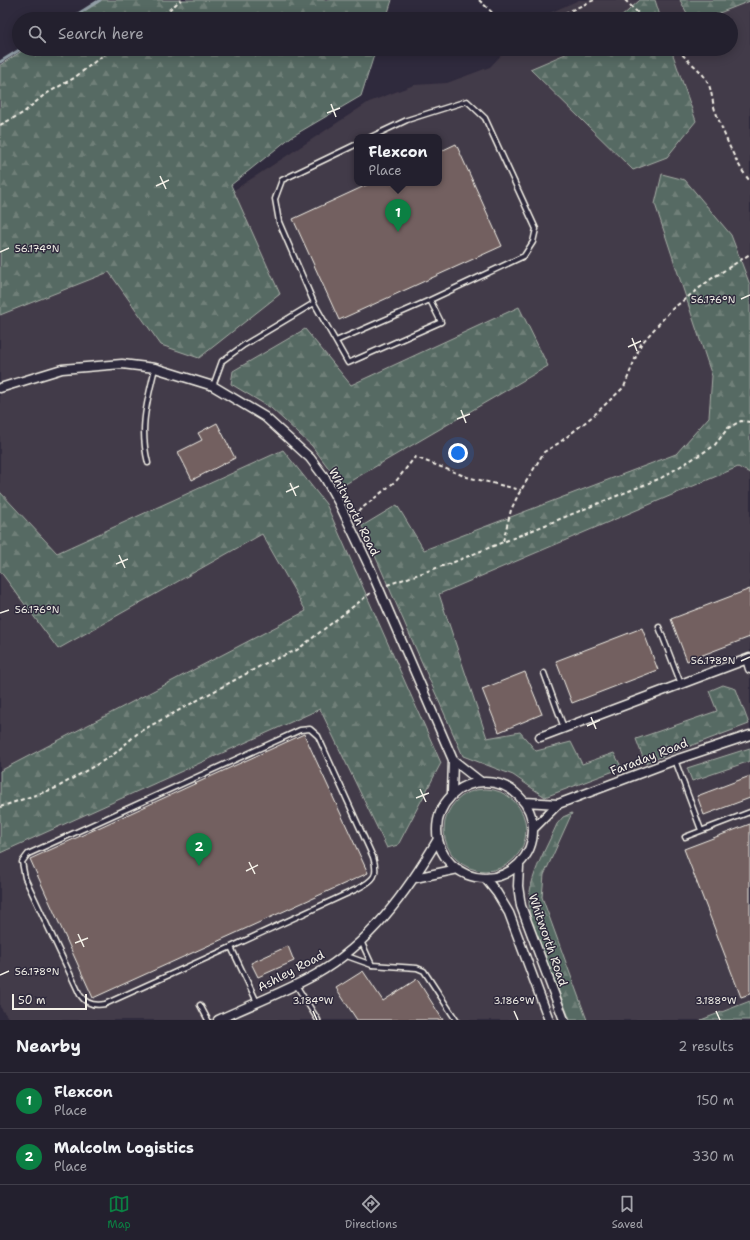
<!DOCTYPE html>
<html lang="en">
<head>
<meta charset="utf-8">
<style>
	body { margin:0; font-family:"Shantell Sans",sans-serif; background:#2f2d3a; color:#f1f3f6 }
	.scale { position:absolute; left:12px; bottom:10px; width:75px; box-sizing:border-box; padding-left:4px; border:2px solid #f4f1e8; border-top:0; font-size:11px; line-height:14px; white-space:nowrap; color:#f4f1e8; -webkit-text-stroke:3px #2f2a3d; paint-order:stroke }
	.you { position:absolute; left:458px; top:453px; width:14px; height:14px; margin:-10px; border:3px solid #fff; border-radius:50%; background:#1a73e8; box-shadow:0 0 0 6px #1a73e833 }
	.badge { display:grid; place-items:center; width:26px; height:26px; border-radius:50%; background:#0b8043; color:#fff; font-size:13px; font-weight:700 }
	.pin { position:absolute; translate:-50% -33px; filter:drop-shadow(0 1px 2px #0008) }
	.pin::after { content:''; position:absolute; top:21px; width:14px; height:12px; background:inherit; clip-path:polygon(0 0,100% 0,50% 100%) }
	.popup { position:absolute; left:354px; top:134px; width:88px; height:52px; box-sizing:border-box; display:grid; place-content:center; border-radius:8px; background:#23202e; filter:drop-shadow(0 1px 3px #0005); font-size:13px; white-space:nowrap; color:#a3a3aa }
	.popup b { font-size:15px; color:#f1f3f6 }
	.popup::after { content:''; position:absolute; left:50%; top:100%; margin-left:-8px; border:8px solid transparent; border-top-color:#23202e }
	.list { margin:0; padding:0; list-style:none }
	h2 { display:flex; justify-content:space-between; align-items:center; height:52px; margin:0; padding:0 16px; font-size:17px }
	h2 small { font-size:13px; font-weight:400; color:#a3a3aa }
	.list li { display:grid; grid-template-columns:26px 1fr auto; gap:12px; align-items:center; box-sizing:border-box; height:56px; padding:0 16px; border-top:1px solid #403e4a }
	.list b { display:block; font-size:15px; white-space:nowrap }
	.list p { margin:0; font-size:13px; white-space:nowrap; color:#a3a3aa }
	.list em { font-size:13px; font-style:normal; color:#a3a3aa }
	.icon { flex:none; width:22px; height:22px; fill:none; stroke:currentColor; stroke-width:2; stroke-linecap:round; stroke-linejoin:round }
	.map { position:relative; flex:none; width:750px; height:1020px; overflow:hidden }
	.search { position:absolute; background:#23202e; box-shadow:0 2px 10px #0003; left:12px; right:12px; top:12px; height:44px; display:flex; align-items:center; gap:10px; box-sizing:border-box; padding:0 14px; border-radius:22px; color:#a3a3aa; font-size:15px }
	.sheet { height:164px; background:#23202e }
	nav { display:flex; justify-content:space-around; align-items:center; box-sizing:border-box; height:56px; border-top:1px solid #403e4a; background:#23202e; font-size:11px; color:#a3a3aa }
	nav a { display:grid; justify-items:center; gap:2px }
	nav .on { color:#0b8043 }
	.map>svg:first-child { display:block }
</style>
</head>
<body>
<div class="map">
<svg width="750" height="1020" viewBox="0 0 750 1020">
	<defs>
		<pattern id="forest-firs" width="22" height="20" patternUnits="userSpaceOnUse"><rect width="22" height="20" fill="#576a63"/><path d="M5 1l3.5 6h-7zM16 11l3.5 6h-7z" fill="#708079"/></pattern>
	</defs>
	<rect width="100%" height="100%" fill="#2f2a3d"/>
	<filter id="ink" filterUnits="userSpaceOnUse"><feTurbulence type="fractalNoise" baseFrequency=".025" numOctaves="2"/><feDisplacementMap in="SourceGraphic" scale="8" xChannelSelector="R" yChannelSelector="G"/><feConvolveMatrix kernelMatrix="1 2 1 2 8 2 1 2 1" color-interpolation-filters="sRGB"/></filter>
	<g filter="url(#ink)">
		<path fill="#433a48" fill-rule="evenodd" d="M 579,0 L 750,0 L 750,1020 L 10,1020 L 0,1007 L 0,315 L 109,272 L 369,102 L 414,85 L 447,83 L 490,67 L 507,49 L 731,49 L 731,19 L 536,19 ZM 357,137 L 439,137 L 439,183 L 357,183 Z"/>
		<path fill="#576a63" stroke="#a6aea6" d="M444 830a41 41 0 1 1 82 0a41 41 0 1 1-82 0Z"/>
		<path fill="url(#forest-firs)" stroke="#a6aea6" d="M 102,0 L 392,0 L 386,19 L 72,19 Z
			M 640,0 L 655,0 L 661,19 L 619,19 Z
			M 680,0 L 750,0 L 750,1 L 704,19 L 690,19 Z
			M 25,49 L 376,49 L 361,96 L 291,137 L 231,185 L 280,294 L 199,358 L 161,345 L 109,272 L 0,315 L 0,65 Z
			M 577,49 L 671,49 L 696,121 L 667,157 L 633,170 L 530,69 Z
			M 662,174 L 685,180 L 731,235 L 750,285 L 750,473 L 738,467 L 439,594 L 487,738 L 520,732 L 536,751 L 571,742 L 582,764 L 614,753 L 622,768 L 545,797 L 513,775 L 463,756 L 362,526 L 397,505 L 424,550 L 676,454 L 709,417 L 712,376 L 655,204 Z
			M 519,307 L 548,366 L 342,486 L 312,446 L 271,408 L 231,384 L 233,371 L 305,329 L 351,385 Z
			M 283,450 L 326,504 L 441,763 L 398,845 L 387,848 L 320,709 L 0,853 L 0,771 L 306,611 L 262,534 L 58,649 L 0,571 L 0,492 L 57,553 Z
			M 723,685 L 736,689 L 749,724 L 645,763 L 636,739 L 717,711 L 709,691 Z
			M 750,748 L 750,761 L 692,781 L 687,768 Z
			M 572,813 L 544,875 L 542,897 L 587,1020 L 570,1020 L 532,923 C 521,888 543,856 557,824 L 563,817 Z
			M 750,1001 L 750,1020 L 701,1020 Z"/>
		<g fill="none" stroke-linecap="round" stroke-linejoin="round">
			<path stroke="#919ea6" stroke-width="3" d="M 70,19 L 100,0
				M 0,62 L 21,49"/>
		</g>
		<path fill="#736160" stroke="#f4f1e8" d="M 456,144 L 502,246 L 339,320 L 293,219 L 371,183 L 439,183 L 439,152 Z
			M 217,423 L 235,458 L 192,480 L 178,452 L 202,440 L 198,433 Z
			M 750,589 L 750,637 L 687,661 L 671,619 Z
			M 642,628 L 658,670 L 572,703 L 556,661 Z
			M 525,672 L 542,714 L 499,732 L 482,689 Z
			M 304,734 L 368,873 L 93,998 L 30,859 Z
			M 750,776 L 750,798 L 704,815 L 697,796 Z
			M 750,824 L 750,994 L 741,997 L 684,849 Z
			M 288,946 L 294,961 L 258,977 L 251,963 Z
			M 363,971 L 383,1001 L 417,979 L 443,1020 L 357,1020 L 336,988 Z"/>
		<g fill="none" stroke-linecap="round" stroke-linejoin="round">
			<g stroke="#f4f1e8" stroke-width="7">
				<path id="lane" d="M 371,137 L 407,120 L 467,101 L 485,118 L 536,229 L 533,242 L 524,256 L 430,300
					M 336,341 L 430,300 L 441,322 L 348,363 L 314,303 L 279,222 L 275,199 L 282,180 L 357,144
					M 213,386 L 222,361 L 244,345 L 314,303
					M 148,463 C 139,427 147,403 155,368
					M 659,627 L 681,684
					M 544,673 L 564,728
					M 675,760 L 701,830
					M 685,837 L 750,812
					M 361,941 L 372,965
					M 231,947 L 105,1004 C 95,1006 86,1004 80,995 L 25,878 L 22,862 L 28,854 L 300,730 L 310,729 L 318,736 L 373,857 C 379,876 374,880 357,889 L 231,947 L 257,1002
					M 344,955 L 372,965 L 417,968 L 424,971 L 456,1020
					M 296,985 L 318,1020
					M 200,1005 L 208,1020"/>
			</g>
			<g stroke="#f4f1e8" stroke-width="11">
				<path id="street" d="M 0,388 L 62,369 L 122,364 L 155,368 L 213,386 L 265,417 L 310,458 L 325,478 L 339,503 L 370,568 L 453,760 L 452,793
					M 747,659 L 750,669
					M 540,737 L 750,658
					M 453,760 L 481,782
					M437 830a48 48 0 1 1 96 0a48 48 0 1 1-96 0Z
					M 525,802 L 558,804 L 675,760 L 750,735
					M 533,829 L 558,804
					M 519,866 L 518,886 L 521,906 L 564,1020
					M 415,878 L 458,869
					M 485,878 L 497,893 L 509,913 L 549,1020
					M 218,1020 C 250,1005 284,992 315,975 C 370,944 407,892 438,839"/>
			</g>
			<path stroke="#f4f1e8" stroke-width="2" stroke-dasharray="4 3" stroke-linecap="butt" d="M 479,0 L 499,19
				M 625,0 L 639,14 L 648,19
				M 158,19 L 181,0
				M 552,19 L 594,0
				M 678,49 C 687,62 702,69 708,83 C 712,91 712,101 715,110 C 723,131 735,164 750,181
				M 0,125 L 23,113 L 44,95 L 74,78 L 111,49
				M 354,517 L 356,513 L 397,480 L 415,457 L 467,477 L 521,490
				M 503,541 L 511,510 L 518,495 L 544,452 L 559,443 L 593,416 L 624,387 L 641,344 L 671,310 L 711,279 L 750,254
				M 387,585 L 454,562 L 661,478 L 714,446 L 728,428 L 741,421 L 750,422
				M 0,807 L 56,788 L 113,755 L 139,732 L 266,663 L 297,650 L 372,592"/>
			<use href="#lane" stroke="#2f2a3d" stroke-width="4"/>
			<use href="#street" stroke="#2f2a3d" stroke-width="8"/>
		</g>
	</g>
	<path fill="none" stroke="#f4f1e8" stroke-width="1.5" d="M 331,104 L 336,117M 327,113 L 340,108M 160,176 L 166,189M 156,186 L 169,180M 0,252 L 9,248M 741,299 L 750,295M 632,338 L 637,351M 628,347 L 641,341M 461,410 L 466,423M 457,419 L 470,414M 290,483 L 296,496M 286,492 L 299,486M 119,555 L 125,568M 116,564 L 128,559M 0,613 L 9,610M 741,661 L 750,657M 591,717 L 596,729M 587,726 L 600,720M 420,789 L 426,802M 416,798 L 429,793M 249,862 L 255,874M 246,871 L 258,865M 78,934 L 84,947M 75,943 L 88,938M 0,975 L 9,971M 313,1011 L 317,1020M 514,1011 L 518,1020M 716,1011 L 720,1020"/>
	<g text-anchor="middle" dominant-baseline="central" stroke-width="3" stroke-linejoin="round" paint-order="stroke">
		<g font-size="12" fill="#f4f1e8" stroke="#2f2a3d">
			<text transform="translate(354 512) rotate(63)">Whitworth Road</text>
			<text transform="translate(649 757) rotate(-21)">Faraday Road</text>
			<text transform="translate(548 940) rotate(71)">Whitworth Road</text>
			<text transform="translate(291 971) rotate(-28)">Ashley Road</text>
		</g>
	</g>
	<g font-size="10" text-anchor="middle" fill="#f4f1e8" stroke="#2f2a3d" stroke-width="3" stroke-linejoin="round" paint-order="stroke">
		<text x="37" y="252">56.174°N</text>
		<text x="713" y="303">56.176°N</text>
		<text x="37" y="613">56.176°N</text>
		<text x="713" y="664">56.178°N</text>
		<text x="37" y="975">56.178°N</text>
		<text x="313" y="1004">3.184°W</text>
		<text x="514" y="1004">3.186°W</text>
		<text x="716" y="1004">3.188°W</text>
	</g>
</svg>
<div class="scale">50 m</div>
<div class="you"></div>
<div class="pin badge" style="left:398px;top:232px">1</div>
<div class="popup"><b>Flexcon</b>Place</div>
<div class="pin badge" style="left:199px;top:866px">2</div>
<div class="search"><svg class="icon" aria-label="search" viewBox="0 0 24 24"><circle cx="10" cy="10" r="6"/><path d="M15 15l6 6"/></svg>Search here</div>
</div>
<section class="sheet">
<h2>Nearby<small>2 results</small></h2>
<ul class="list">
<li><span class="badge">1</span><div><b>Flexcon</b><p>Place</p></div><em>150 m</em></li>
<li><span class="badge">2</span><div><b>Malcolm Logistics</b><p>Place</p></div><em>330 m</em></li>
</ul>
</section>
<nav>
<a class="on"><svg class="icon" aria-label="map" viewBox="0 0 24 24"><path d="M3 6l6-2 6 2 6-2v14l-6 2-6-2-6 2zM9 4v14M15 6v14"/></svg>Map</a>
<a><svg class="icon" aria-label="directions" viewBox="0 0 24 24"><path d="M12 3l9 9-9 9-9-9zM9 14v-3h6M13 9l2 2-2 2"/></svg>Directions</a>
<a><svg class="icon" aria-label="saved" viewBox="0 0 24 24"><path d="M7 4h10v16l-5-4-5 4z"/></svg>Saved</a>
</nav>
</body>
</html>
